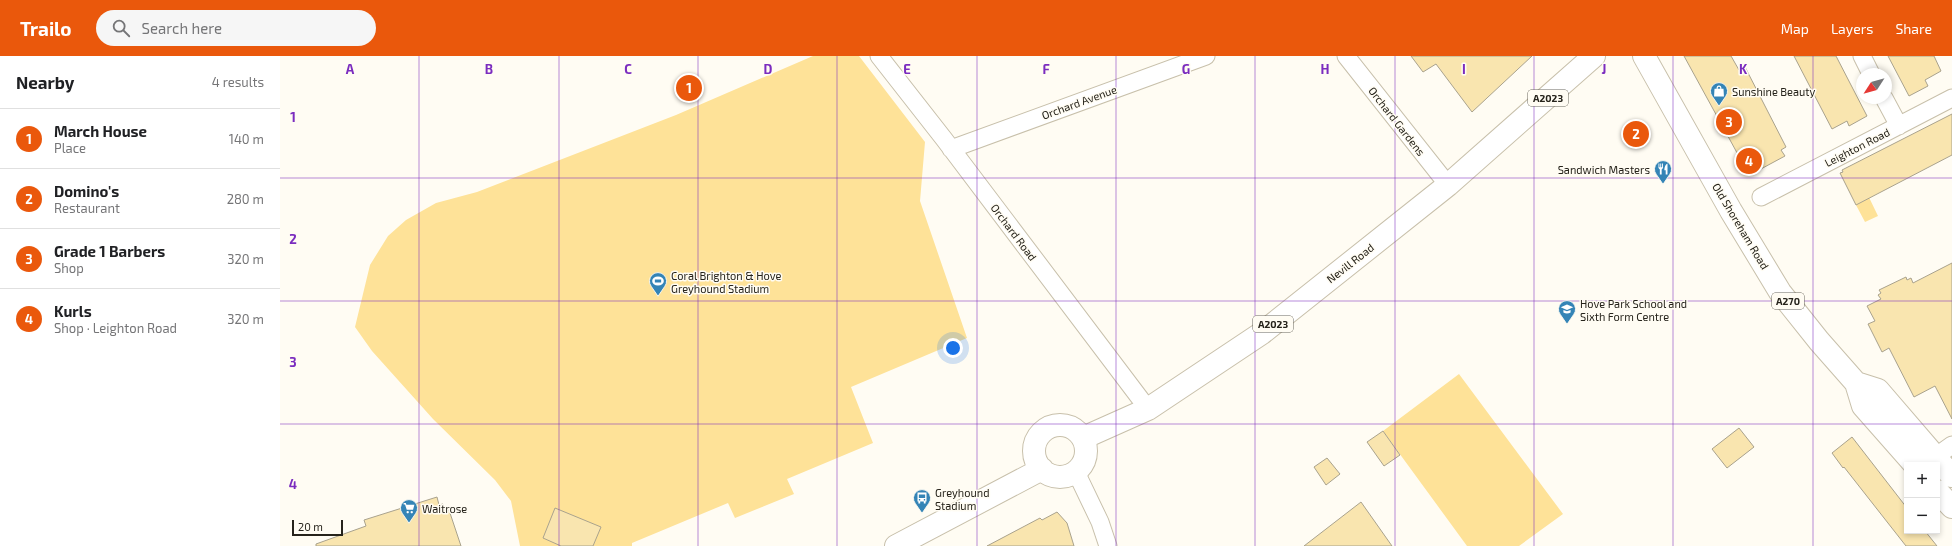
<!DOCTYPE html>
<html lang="en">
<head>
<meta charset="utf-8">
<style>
	body { margin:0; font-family:"Exo 2",sans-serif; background:#f6f6f6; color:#202124 }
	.controls { position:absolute; right:12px; bottom:12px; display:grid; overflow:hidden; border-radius:0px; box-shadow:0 2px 6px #0003 }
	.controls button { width:36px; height:36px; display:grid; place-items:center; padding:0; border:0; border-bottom:1px solid #e0e0e0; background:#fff; color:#202124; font:20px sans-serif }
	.compass { position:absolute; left:1576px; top:12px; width:36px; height:36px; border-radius:50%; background:#fff; box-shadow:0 2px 6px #0003; rotate:234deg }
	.scale { position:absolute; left:12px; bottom:10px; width:51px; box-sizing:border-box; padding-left:4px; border:2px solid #26231b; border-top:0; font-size:11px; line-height:14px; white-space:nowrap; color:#26231b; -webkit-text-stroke:3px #fffcf3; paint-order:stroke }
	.you { position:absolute; left:673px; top:292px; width:14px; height:14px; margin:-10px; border:3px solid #fff; border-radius:50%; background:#1a73e8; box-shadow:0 0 0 6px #1a73e833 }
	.badge { display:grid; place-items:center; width:26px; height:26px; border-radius:50%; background:#ea580c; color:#fff; font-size:13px; font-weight:700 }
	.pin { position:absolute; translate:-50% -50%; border:2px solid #fff; box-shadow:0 1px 4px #0006 }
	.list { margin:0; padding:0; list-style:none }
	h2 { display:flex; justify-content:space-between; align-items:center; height:52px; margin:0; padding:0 16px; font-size:17px }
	h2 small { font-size:13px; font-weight:400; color:#757577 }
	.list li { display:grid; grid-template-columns:26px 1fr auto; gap:12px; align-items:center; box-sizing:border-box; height:60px; padding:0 16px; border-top:1px solid #e0e0e0 }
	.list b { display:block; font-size:15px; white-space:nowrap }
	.list p { margin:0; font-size:13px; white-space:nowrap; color:#757577 }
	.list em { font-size:13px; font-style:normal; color:#757577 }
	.icon { flex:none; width:22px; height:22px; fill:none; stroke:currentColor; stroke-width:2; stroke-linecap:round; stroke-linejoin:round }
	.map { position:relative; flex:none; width:1672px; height:490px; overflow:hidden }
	header { display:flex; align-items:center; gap:24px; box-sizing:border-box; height:56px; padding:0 20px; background:#ea580c; color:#fff }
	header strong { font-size:19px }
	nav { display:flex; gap:22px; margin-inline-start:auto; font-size:14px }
	.search { width:280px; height:36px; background:#f6f6f6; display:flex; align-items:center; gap:10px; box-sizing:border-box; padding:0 14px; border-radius:22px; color:#757577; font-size:15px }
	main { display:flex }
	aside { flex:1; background:#fff }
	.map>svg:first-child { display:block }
</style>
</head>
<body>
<header>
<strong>Trailo</strong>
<div class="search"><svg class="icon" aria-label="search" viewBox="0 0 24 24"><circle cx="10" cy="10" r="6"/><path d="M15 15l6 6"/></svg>Search here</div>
<nav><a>Map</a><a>Layers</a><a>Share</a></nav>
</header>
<main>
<aside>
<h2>Nearby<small>4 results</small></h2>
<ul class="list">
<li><span class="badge">1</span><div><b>March House</b><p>Place</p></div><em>140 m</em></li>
<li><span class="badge">2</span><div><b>Domino's</b><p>Restaurant</p></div><em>280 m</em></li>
<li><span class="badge">3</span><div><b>Grade 1 Barbers</b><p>Shop</p></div><em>320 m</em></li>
<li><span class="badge">4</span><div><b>Kurls</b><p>Shop · Leighton Road</p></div><em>320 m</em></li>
</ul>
</aside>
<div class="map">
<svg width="1672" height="490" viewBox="0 0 1672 490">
	<rect width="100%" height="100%" fill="#fffcf3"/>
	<path fill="#fee298" d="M 533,0 L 579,0 L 645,86 L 640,145 L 687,282 L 571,331 L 593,387 L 507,423 L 514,438 L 455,462 L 448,447 L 352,487 L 352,490 L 240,490 L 231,445 L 215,424 L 153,363 L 92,295 L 75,271 L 90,209 L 108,180 L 126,164 L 156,147 L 197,136 L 396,59 Z
		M 1584,131 L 1598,160 L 1585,166 L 1576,149 L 1583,145 Z
		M 1179,318 L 1283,458 L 1239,490 L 1187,490 L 1103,375 Z"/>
	<path fill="#f9e5af" stroke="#a9a28d" d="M 1131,0 L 1252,0 L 1192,56 L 1156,8 L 1143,16 Z
		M 1404,0 L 1451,0 L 1459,14 L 1465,11 L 1506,91 L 1501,94 L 1505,100 L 1479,114 L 1477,110 L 1467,115 Z
		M 1514,0 L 1556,0 L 1587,60 L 1569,70 L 1567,65 L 1552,73 Z
		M 1608,0 L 1654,0 L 1661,15 L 1645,24 L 1648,30 L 1629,40 Z
		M 1672,58 L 1672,99 L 1576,149 L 1560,117 L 1563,116 L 1562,114 Z
		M 1672,207 L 1672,363 L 1655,330 L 1634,341 L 1609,292 L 1602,296 L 1588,268 L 1595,265 L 1587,250 L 1601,243 L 1598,239 L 1601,237 L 1599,234 L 1626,221 L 1627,224 L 1631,222 L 1633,227 Z
		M 1459,372 L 1474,391 L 1447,412 L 1432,393 Z
		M 1103,375 L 1120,399 L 1104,410 L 1087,386 Z
		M 1572,381 L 1627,452 L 1627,475 L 1645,475 L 1657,490 L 1626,490 L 1564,411 L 1563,412 L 1552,397 Z
		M 1047,402 L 1060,418 L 1046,429 L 1034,411 Z
		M 157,441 L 159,449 L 163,448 L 165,455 L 169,454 L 181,490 L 36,490 L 36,488 L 86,470 L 84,464 Z
		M 1081,446 L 1112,490 L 1024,490 Z
		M 275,452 L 321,471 L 313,490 L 281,490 L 263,482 Z
		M 777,456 L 787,467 L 794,490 L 707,490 L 760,462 L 762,464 Z"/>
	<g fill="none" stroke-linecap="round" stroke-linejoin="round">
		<g stroke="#c8c0ab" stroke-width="19">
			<path id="minor" d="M 599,0 L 664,83 L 868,353
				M 1066,0 L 1168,129
				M 1582,0 L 1591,18
				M 1604,42 L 1619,70
				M 671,93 L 926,0
				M 1481,141 L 1672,42
				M 1644,409 L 1672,389
				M 796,416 L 820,466 L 828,490"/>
		</g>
		<g stroke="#c8c0ab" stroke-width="24">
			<path id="primary" d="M 1364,0 L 1451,155 L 1500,236 L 1539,285 L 1576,327 L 1583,350 L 1635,409
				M 1576,327 L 1598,334 L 1672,420
				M754 395a26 26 0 1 1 52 0a26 26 0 1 1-52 0Z
				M 803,382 L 868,353 L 982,277 L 1168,129 L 1314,0
				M 1657,435 L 1672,451
				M 616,490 L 762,413"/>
		</g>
		<use href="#minor" stroke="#fff" stroke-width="17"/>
		<use href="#primary" stroke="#fff" stroke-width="22"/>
	</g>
	<path fill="none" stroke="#7b2cbf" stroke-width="1" stroke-opacity="0.55" d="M 139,0 L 139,490M 279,0 L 279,490M 418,0 L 418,490M 557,0 L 557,490M 697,0 L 697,490M 836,0 L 836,490M 975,0 L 975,490M 1115,0 L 1115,490M 1254,0 L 1254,490M 1393,0 L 1393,490M 1533,0 L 1533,490M 0,122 L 1672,122M 0,245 L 1672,245M 0,368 L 1672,368"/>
	<defs>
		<g id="shop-pin" transform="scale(0.9)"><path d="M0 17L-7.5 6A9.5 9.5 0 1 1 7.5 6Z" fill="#3484b6" stroke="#fffcf3"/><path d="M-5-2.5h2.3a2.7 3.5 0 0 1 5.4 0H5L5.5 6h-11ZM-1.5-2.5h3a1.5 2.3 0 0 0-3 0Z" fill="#fff"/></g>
		<g id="restaurant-pin" transform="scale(0.9)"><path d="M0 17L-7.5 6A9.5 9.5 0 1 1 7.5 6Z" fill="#3484b6" stroke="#fffcf3"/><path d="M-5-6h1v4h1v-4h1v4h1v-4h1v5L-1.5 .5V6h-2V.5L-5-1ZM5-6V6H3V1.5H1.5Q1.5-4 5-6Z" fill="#fff"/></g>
		<g id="stadium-pin" transform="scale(0.9)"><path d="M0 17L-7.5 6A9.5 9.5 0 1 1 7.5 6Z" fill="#3484b6" stroke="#fffcf3"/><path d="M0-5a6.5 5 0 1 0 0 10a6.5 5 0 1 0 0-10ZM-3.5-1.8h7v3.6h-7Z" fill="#fff"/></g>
		<g id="school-pin" transform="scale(0.9)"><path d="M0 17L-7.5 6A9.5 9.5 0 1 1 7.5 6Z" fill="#3484b6" stroke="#fffcf3"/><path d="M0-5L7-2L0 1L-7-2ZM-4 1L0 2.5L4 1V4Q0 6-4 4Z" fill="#fff"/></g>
		<g id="bus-pin" transform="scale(0.9)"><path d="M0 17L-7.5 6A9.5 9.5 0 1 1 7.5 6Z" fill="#3484b6" stroke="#fffcf3"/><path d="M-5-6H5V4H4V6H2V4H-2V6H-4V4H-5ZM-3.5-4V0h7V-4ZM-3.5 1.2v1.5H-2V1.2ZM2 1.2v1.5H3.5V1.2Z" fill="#fff"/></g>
		<g id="supermarket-pin" transform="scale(0.9)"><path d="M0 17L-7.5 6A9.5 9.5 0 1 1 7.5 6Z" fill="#3484b6" stroke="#fffcf3"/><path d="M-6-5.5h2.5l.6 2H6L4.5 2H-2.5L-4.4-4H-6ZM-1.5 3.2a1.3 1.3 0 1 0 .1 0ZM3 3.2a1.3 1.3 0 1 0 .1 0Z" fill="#fff"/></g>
	</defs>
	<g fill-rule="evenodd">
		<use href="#shop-pin" x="1439" y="35"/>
		<use href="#restaurant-pin" x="1383" y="113"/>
		<use href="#stadium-pin" x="378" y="225"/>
		<use href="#school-pin" x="1287" y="253"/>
		<use href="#bus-pin" x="642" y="442"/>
		<use href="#supermarket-pin" x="129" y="452"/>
	</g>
	<g text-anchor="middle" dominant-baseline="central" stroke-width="3" stroke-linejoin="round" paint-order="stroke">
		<g fill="#fffcf3" stroke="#67645c" stroke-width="1">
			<rect x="1248" y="34" width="40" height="16" rx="3"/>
			<rect x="1492" y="237" width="32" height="16" rx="3"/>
			<rect x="973" y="260" width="40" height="16" rx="3"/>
		</g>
		<g font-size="10" font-weight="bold" fill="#26231b">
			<text x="1268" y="42">A2023</text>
			<text x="1508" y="245">A270</text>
			<text x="993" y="268">A2023</text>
		</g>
		<g font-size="11" fill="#26231b" stroke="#fffcf3" text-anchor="start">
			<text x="1452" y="35">Sunshine Beauty</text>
			<text x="1370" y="113" text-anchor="end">Sandwich Masters</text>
			<text x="391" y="219">Coral Brighton &amp; Hove<tspan x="391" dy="13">Greyhound Stadium</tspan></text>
			<text x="1300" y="247">Hove Park School and<tspan x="1300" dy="13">Sixth Form Centre</tspan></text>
			<text x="655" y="436">Greyhound<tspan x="655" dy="13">Stadium</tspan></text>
			<text x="142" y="452">Waitrose</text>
		</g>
		<g font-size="11" fill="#26231b" stroke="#fffcf3">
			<text transform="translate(799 46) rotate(-20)">Orchard Avenue</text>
			<text transform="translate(1117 65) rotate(52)">Orchard Gardens</text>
			<text transform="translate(1577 91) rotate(-27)">Leighton Road</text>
			<text transform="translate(1461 170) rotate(59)">Old Shoreham Road</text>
			<text transform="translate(734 176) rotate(53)">Orchard Road</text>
			<text transform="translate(1070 207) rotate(-38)">Nevill Road</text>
		</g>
	</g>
	<g font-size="13" text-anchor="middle" font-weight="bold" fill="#7b2cbf" stroke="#fffcf3" stroke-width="3" stroke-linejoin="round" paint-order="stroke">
		<text x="70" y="18">A</text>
		<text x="209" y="18">B</text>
		<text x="348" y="18">C</text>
		<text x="488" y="18">D</text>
		<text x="627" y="18">E</text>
		<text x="766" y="18">F</text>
		<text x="906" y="18">G</text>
		<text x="1045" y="18">H</text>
		<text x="1184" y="18">I</text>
		<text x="1324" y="18">J</text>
		<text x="1463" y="18">K</text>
		<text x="13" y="66">1</text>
		<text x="13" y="188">2</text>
		<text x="13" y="311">3</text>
		<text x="13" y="433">4</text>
	</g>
</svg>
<div class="controls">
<button>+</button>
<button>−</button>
</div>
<svg class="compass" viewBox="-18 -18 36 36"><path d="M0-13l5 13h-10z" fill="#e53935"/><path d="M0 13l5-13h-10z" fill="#757577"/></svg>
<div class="scale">20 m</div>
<div class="you"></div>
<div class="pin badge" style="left:409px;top:32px">1</div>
<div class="pin badge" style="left:1356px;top:78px">2</div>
<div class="pin badge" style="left:1449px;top:66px">3</div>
<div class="pin badge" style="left:1469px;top:105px">4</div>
</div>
</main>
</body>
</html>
